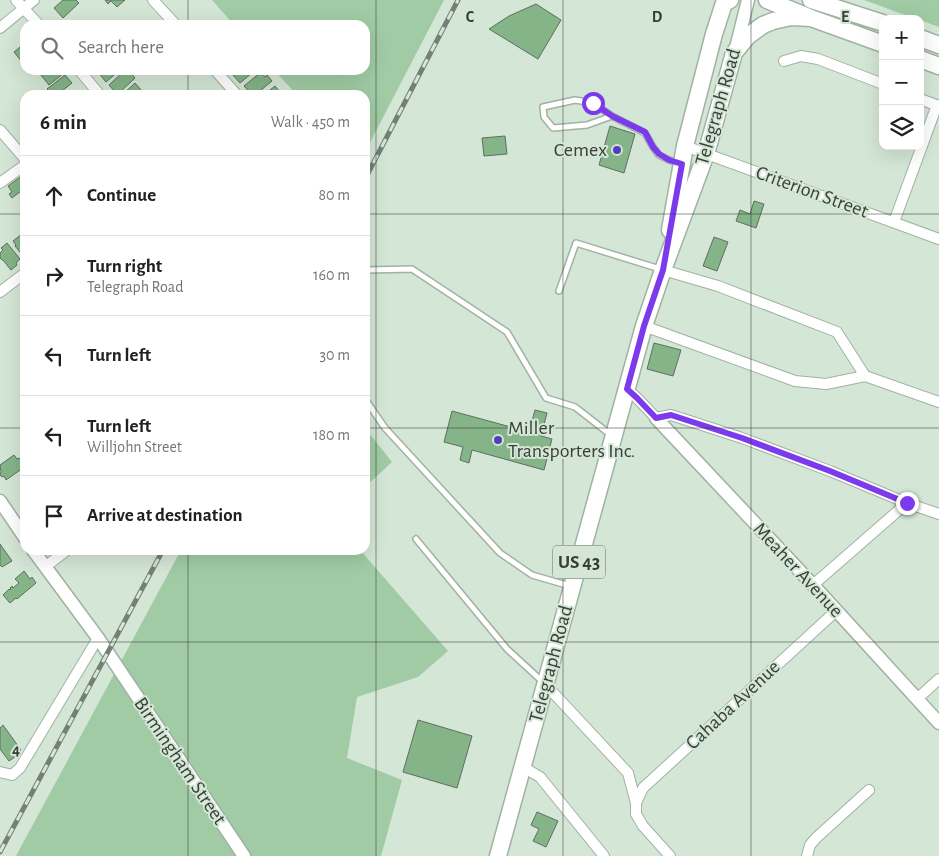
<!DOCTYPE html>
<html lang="en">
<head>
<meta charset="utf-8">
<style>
	body { margin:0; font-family:"Alegreya Sans",sans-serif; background:#f2f2f2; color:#202124 }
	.controls { position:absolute; right:15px; top:15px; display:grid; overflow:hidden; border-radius:10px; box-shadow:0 5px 20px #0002 }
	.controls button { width:45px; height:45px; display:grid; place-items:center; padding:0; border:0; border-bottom:1px solid #e0e0e0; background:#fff; color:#202124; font:25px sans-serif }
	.stop { position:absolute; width:15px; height:15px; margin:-11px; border:4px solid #7c3aed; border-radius:50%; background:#fff }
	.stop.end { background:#7c3aed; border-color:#fff; box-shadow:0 1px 5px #0008 }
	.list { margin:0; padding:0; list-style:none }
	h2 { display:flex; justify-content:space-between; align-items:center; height:65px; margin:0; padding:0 20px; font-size:21px }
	h2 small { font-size:16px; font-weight:400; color:#757577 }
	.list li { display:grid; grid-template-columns:32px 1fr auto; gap:15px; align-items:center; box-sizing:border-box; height:80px; padding:0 20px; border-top:1px solid #e0e0e0 }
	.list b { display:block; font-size:19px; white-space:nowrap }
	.list p { margin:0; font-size:16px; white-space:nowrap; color:#757577 }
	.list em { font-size:16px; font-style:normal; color:#757577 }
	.icon { flex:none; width:28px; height:28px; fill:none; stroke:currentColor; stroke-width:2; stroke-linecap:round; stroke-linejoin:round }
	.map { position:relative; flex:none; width:939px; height:856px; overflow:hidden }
	.search { position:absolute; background:#fff; box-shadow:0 5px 20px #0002; left:20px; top:20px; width:350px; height:55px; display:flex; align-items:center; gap:12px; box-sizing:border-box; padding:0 18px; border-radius:15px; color:#757577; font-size:19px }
	.panel { position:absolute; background:#fff; box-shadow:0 5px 20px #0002; left:20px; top:90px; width:350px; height:465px; border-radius:15px }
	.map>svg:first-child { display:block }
</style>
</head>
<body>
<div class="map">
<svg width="939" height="856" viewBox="0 0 939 856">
	<rect width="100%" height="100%" fill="#d4e6d5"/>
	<path fill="#a0cba4" d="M 212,0 L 444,0 L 365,152 L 365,95 L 297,95 L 274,70 L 365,70 L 365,25 L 234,25 Z
		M 864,0 L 939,0 L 939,27 L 920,20 L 920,19 L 916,19 Z
		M 365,428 L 392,462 L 365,487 Z
		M 181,550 L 360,550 L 448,651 L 418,677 L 357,697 L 347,758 L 402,780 L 381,856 L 16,856 Z"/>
	<path fill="#84b488" stroke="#5f6f60" d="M 63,0 L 76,0 L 79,3 L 63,18 L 54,8 Z
		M 105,0 L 125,0 L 117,7 L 111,1 L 108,4 Z
		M 536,4 L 561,20 L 538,59 L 489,29 L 509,16 Z
		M 25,43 L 25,60 L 22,62 L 14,52 Z
		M 45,70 L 61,70 L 64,73 L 49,85 L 40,74 Z
		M 99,70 L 120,70 L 106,82 L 98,72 Z
		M 125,70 L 128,70 L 135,78 L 119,93 L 117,90 L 115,92 L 109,85 Z
		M 237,70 L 249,70 L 252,73 L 240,83 L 232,74 Z
		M 261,72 L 265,77 L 267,75 L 272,81 L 255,95 L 252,95 L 244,86 Z
		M 65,75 L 72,83 L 57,95 L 53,95 L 47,89 Z
		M 135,83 L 142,91 L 137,95 L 122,95 Z
		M 275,86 L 280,92 L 276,95 L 264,95 Z
		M 610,126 L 635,134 L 624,173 L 599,165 Z
		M 505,136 L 507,154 L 484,156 L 482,138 Z
		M 23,175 L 25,177 L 25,188 L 12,198 L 9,194 L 12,192 L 8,186 Z
		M 754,201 L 764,204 L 756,228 L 736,221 L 740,210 L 750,214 Z
		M 22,234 L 25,237 L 25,258 L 15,246 L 16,245 L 13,241 Z
		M 714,237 L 728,242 L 717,271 L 703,266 Z
		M 7,243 L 20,259 L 16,263 L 17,265 L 11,270 L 3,260 L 2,260 L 0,258 L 0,253 L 3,250 L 1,248 Z
		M 654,343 L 681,350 L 673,376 L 647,369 Z
		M 535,410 L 547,413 L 541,436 L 552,439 L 544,470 L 472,450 L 469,463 L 460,460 L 463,447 L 444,442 L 452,411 L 529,432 Z
		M 14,455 L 17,459 L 19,458 L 22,462 L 20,463 L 23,468 L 6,480 L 4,476 L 2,477 L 0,475 L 1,472 L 0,465 Z
		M 0,544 L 12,561 L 2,567 L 0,565 Z
		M 24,571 L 30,579 L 32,577 L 36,583 L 17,599 L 16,598 L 10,603 L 3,595 L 9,589 L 10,590 L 11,589 L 10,588 L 12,586 L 13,588 L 19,583 L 15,579 Z
		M 418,720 L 472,736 L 457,788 L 403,772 Z
		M 3,725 L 21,750 L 14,755 L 15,757 L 9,761 L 0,749 L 0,728 Z
		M 537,812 L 558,821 L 546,847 L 533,841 L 539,829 L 531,825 Z"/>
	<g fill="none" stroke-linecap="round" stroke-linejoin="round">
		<g stroke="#a1b2a2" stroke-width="8">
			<path id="service" d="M 575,100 L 593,103 L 612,116 L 587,125 L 553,128 L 544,117 L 543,107 Z
				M 612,116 L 645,133 L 653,147 L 659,155 L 669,160 L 679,163
				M 365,272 L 367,270 L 412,269 L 507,332 L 546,398 L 575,407 L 611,435
				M 559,291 L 576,243 L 660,269
				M 365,399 L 385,428 L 500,553 L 532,575 L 570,586
				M 416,539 L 507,649 L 544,683"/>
		</g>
		<g stroke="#a1b2a2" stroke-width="12">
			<path id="minor" d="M 16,0 L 39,25
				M 153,0 L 176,25
				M 0,28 L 34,0
				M 784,61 L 801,56 L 818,59 L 883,84
				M 79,70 L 100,95
				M 215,70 L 237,95
				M 920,99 L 939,106
				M 0,130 L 25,159
				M 685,146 L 939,239
				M 0,183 L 25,165
				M 894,222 L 937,105
				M 663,270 L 718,286 L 837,332 L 865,376
				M 0,292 L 25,273
				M 644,326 L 795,381 L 826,384 L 865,376
				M 865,376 L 939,402
				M 627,389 L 637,398 L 656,418 L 671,415 L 742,438 L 830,471 L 907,503 L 939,514
				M 45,567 L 67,550
				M 813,585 L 907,503
				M 546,685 L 628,773 L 636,803 L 636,814 L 643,826 L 670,856
				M 917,699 L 939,679
				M 523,767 L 540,777 L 604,856
				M 0,772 L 12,775 L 20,768 L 98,638
				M 636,803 L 643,788 L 836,611
				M 807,856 L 810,845 L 816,838 L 869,790"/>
		</g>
		<g stroke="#a1b2a2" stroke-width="15">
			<path id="tertiary" d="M 736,48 L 748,0
				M 656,418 L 813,585 L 939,723
				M 0,501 L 25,538
				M 33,550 L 98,638 L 244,856"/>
		</g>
		<g stroke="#a1b2a2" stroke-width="19">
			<path id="primary" d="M 767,0 L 811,18 L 883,44
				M 811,0 L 883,23
				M 920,38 L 939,45
				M 920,59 L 939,66
				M 670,230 L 685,146 L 714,34 L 724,3 L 730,0
				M 498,856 L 644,326 L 663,270 L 706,154 L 734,53 L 748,36 L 763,25 L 773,21 L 791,17 L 811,18"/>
		</g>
		<use href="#service" stroke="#fff" stroke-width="5"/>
		<use href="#minor" stroke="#fff" stroke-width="10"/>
		<use href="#tertiary" stroke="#fff" stroke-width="12"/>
		<use href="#primary" stroke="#fff" stroke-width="16"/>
		<g stroke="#748075" stroke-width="5">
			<path id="rail" d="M 365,179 L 458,0
				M 0,852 L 163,550"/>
		</g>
		<use href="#rail" stroke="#d4e6d5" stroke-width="3" stroke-dasharray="9" stroke-linecap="butt"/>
	</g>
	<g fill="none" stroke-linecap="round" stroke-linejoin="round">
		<path stroke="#7c3aed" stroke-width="6" d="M 593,103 L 612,116 L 645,132 L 653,147 L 659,154 L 669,160 L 682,164 L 663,270 L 644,326 L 627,389 L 637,398 L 656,418 L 671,415 L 742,438 L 830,471 L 907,503"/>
	</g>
	<path fill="none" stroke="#383f38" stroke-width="1" stroke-opacity="0.55" d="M 188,0 L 188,25M 376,0 L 376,856M 563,0 L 563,856M 751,0 L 751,856M 188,70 L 188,95M 0,214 L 25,214M 365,214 L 939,214M 0,428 L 25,428M 365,428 L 939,428M 188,550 L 188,856M 0,642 L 939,642"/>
	<g fill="#5040b8" stroke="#d4e6d5" stroke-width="2">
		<circle cx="617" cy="150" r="5"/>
		<circle cx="498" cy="440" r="5"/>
	</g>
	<g text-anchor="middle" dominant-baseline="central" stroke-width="4" stroke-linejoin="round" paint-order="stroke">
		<rect fill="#d4e6d5" stroke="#677167" stroke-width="1" x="553" y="545.5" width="52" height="33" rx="4"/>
		<g font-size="19" font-weight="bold" fill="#383f38">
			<text x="579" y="562">US 43</text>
		</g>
		<g font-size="20" fill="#383f38" stroke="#d4e6d5">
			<text transform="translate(718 107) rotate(-74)">Telegraph Road</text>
			<text transform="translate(812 192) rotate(20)">Criterion Street</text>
			<text transform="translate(798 570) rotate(47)">Meaher Avenue</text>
			<text transform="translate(551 664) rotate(-75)">Telegraph Road</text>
			<text transform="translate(733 705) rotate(-43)">Cahaba Avenue</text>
			<text transform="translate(180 761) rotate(56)">Birmingham Street</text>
		</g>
		<g font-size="20" fill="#383f38" stroke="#d4e6d5" text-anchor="end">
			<text x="607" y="150">Cemex</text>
			<text x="508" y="428" text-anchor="start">Miller<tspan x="508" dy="23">Transporters Inc.</tspan></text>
		</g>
	</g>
	<g font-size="16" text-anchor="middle" font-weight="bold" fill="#383f38" stroke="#d4e6d5" stroke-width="4" stroke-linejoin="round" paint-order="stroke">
		<text x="470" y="22">C</text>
		<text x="657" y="22">D</text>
		<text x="845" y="22">E</text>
		<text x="16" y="755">4</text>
	</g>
</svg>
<div class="controls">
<button>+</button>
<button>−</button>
<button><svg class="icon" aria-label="layers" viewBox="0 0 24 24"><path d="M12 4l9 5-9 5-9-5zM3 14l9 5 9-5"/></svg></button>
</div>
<div class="stop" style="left:593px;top:103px"></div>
<div class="stop end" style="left:907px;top:503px"></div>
<div class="search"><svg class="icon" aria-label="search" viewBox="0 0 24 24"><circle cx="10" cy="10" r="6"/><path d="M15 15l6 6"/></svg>Search here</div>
<section class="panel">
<h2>6 min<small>Walk · 450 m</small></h2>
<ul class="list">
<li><svg class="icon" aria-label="ahead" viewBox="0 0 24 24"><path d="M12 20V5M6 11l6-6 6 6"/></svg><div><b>Continue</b></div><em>80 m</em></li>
<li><svg class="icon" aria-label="right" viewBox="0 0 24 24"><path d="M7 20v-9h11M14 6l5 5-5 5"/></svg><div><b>Turn right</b><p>Telegraph Road</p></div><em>160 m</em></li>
<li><svg class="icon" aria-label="left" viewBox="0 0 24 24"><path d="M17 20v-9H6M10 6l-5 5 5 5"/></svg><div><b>Turn left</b></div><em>30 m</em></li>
<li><svg class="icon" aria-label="left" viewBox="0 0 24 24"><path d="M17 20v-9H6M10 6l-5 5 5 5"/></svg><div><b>Turn left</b><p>Willjohn Street</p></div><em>180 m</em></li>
<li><svg class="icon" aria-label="arrive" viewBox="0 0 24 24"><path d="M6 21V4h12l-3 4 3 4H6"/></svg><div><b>Arrive at destination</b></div></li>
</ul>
</section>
</div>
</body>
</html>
